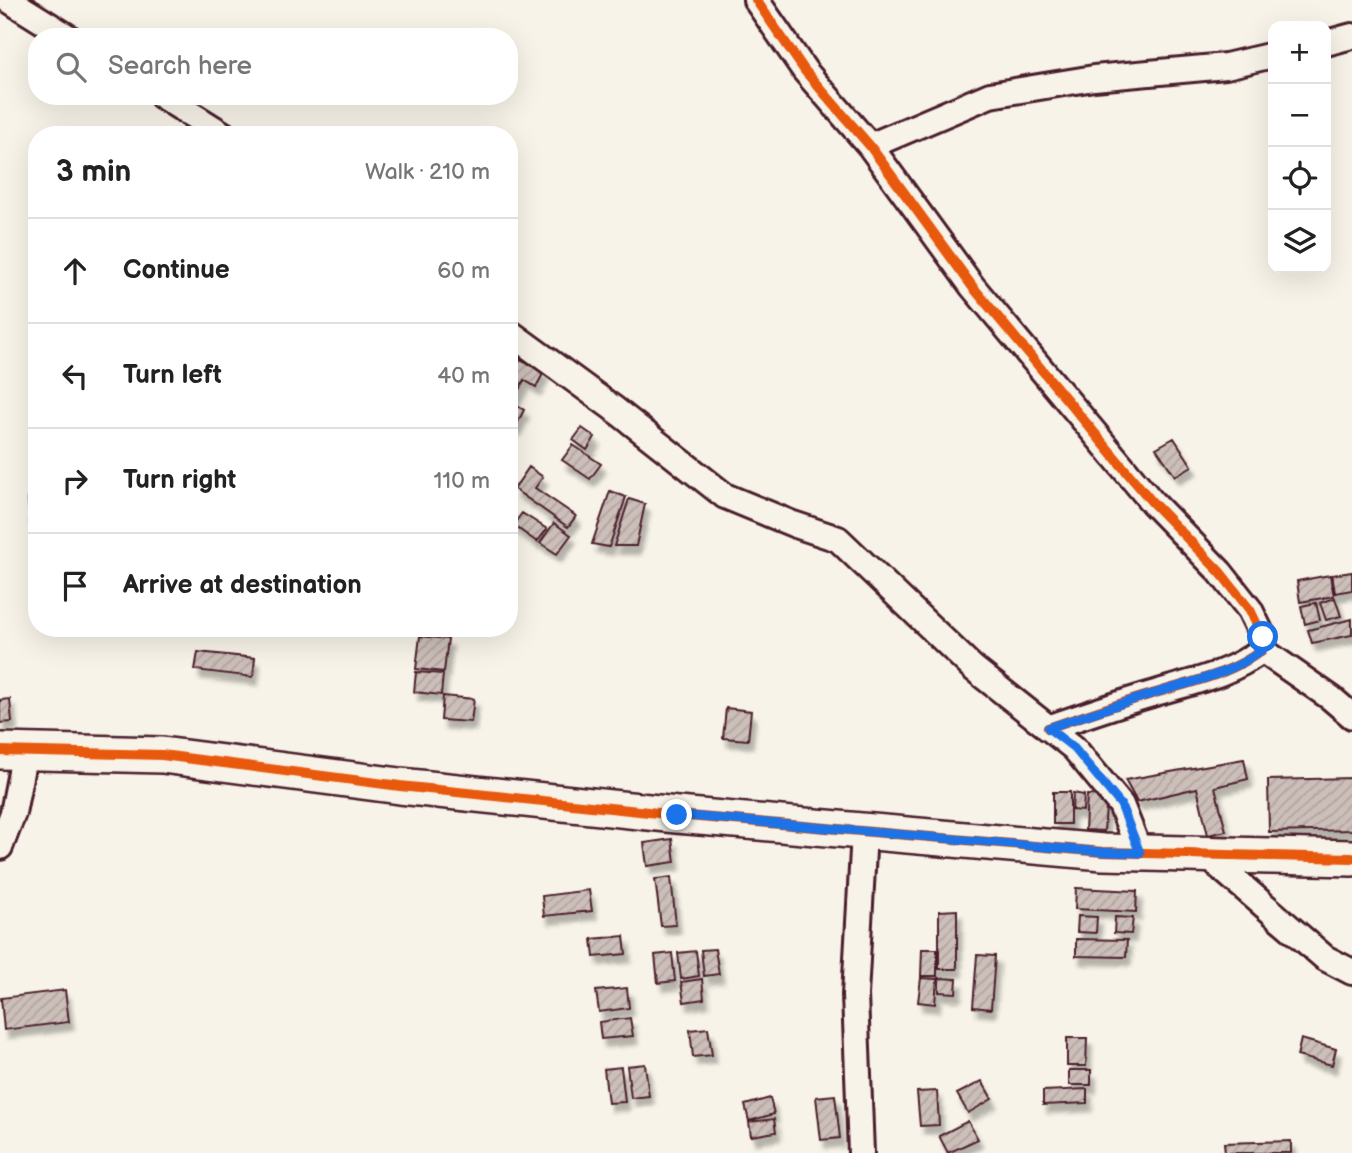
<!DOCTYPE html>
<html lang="en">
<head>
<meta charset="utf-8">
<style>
	body { margin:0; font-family:"Balsamiq Sans",sans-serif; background:#f2f2f2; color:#222 }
	.controls { position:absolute; right:21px; top:21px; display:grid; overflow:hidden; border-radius:14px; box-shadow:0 7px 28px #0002 }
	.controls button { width:63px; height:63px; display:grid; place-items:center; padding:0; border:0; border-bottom:2px solid #e0e0e0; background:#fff; color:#222; font:35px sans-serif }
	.stop { position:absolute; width:21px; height:21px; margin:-16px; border:5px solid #1a73e8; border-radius:50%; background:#fff }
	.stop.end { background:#1a73e8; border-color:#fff; box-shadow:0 2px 7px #0008 }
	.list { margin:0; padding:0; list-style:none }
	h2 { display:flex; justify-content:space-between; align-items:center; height:91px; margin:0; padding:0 28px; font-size:30px }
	h2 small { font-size:23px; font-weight:400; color:#767676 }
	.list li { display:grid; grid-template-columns:46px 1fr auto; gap:21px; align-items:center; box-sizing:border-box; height:105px; padding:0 28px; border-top:2px solid #e0e0e0 }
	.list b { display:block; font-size:26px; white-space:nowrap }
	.list em { font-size:23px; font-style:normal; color:#767676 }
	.icon { flex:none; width:38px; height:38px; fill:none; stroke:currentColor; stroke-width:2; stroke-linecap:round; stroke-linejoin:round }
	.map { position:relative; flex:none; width:1352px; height:1153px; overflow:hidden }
	.search { position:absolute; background:#fff; box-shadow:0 7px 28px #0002; left:28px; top:28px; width:490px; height:77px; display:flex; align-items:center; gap:18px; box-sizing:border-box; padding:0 24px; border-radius:28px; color:#767676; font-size:26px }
	.panel { position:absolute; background:#fff; box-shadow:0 7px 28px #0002; left:28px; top:126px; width:490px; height:511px; border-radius:28px }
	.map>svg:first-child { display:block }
</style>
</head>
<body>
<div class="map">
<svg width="1352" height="1153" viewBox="0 0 1352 1153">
	<defs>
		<pattern id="building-hatch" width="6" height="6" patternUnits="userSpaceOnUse" patternTransform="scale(1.75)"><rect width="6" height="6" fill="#ccbfb9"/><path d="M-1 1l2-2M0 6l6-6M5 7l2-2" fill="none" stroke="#b1a49f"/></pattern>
		<filter id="shadow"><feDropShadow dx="4.5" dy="8" stdDeviation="2" flood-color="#0004"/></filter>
	</defs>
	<rect width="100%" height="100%" fill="#f7f3e8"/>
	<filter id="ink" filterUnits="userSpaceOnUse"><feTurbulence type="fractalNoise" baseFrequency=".0143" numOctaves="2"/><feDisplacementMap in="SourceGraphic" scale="14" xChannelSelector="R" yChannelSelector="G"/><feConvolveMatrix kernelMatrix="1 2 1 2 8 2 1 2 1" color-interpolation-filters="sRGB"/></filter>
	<g filter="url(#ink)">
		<path fill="url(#building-hatch)" stroke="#4a1f2b" stroke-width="2" filter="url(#shadow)" d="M 513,356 L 544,372 L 536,387 L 524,380 L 512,403 L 524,410 L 515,428 L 509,426 L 509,363 Z
			M 582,428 L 595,437 L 587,450 L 573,440 Z
			M 1174,438 L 1192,466 L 1175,476 L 1156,448 Z
			M 573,445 L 601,464 L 590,479 L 562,460 Z
			M 529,467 L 543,477 L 535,488 L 576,516 L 568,527 L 514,489 Z
			M 610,491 L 626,497 L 609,547 L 592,544 Z
			M 28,499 L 37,499 L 37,551 L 32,552 Z
			M 629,499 L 645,504 L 636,546 L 614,546 Z
			M 522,513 L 547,529 L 537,542 L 513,525 Z
			M 554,523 L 571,535 L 557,554 L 540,543 Z
			M 1352,572 L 1352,590 L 1335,593 L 1332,575 Z
			M 1330,575 L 1334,596 L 1300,602 L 1297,581 Z
			M 1335,598 L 1341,616 L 1326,620 L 1320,603 Z
			M 1316,603 L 1320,620 L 1305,624 L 1301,606 Z
			M 1352,619 L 1352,635 L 1312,643 L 1308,630 Z
			M 420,636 L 448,639 L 444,672 L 416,669 Z
			M 198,652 L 255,658 L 253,677 L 195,670 Z
			M 416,672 L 443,674 L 441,695 L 414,692 Z
			M 443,696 L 474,699 L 471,722 L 441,720 Z
			M 10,699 L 12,722 L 0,723 L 0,700 Z
			M 726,708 L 751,711 L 748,740 L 723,738 Z
			M 1244,759 L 1248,779 L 1215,787 L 1226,831 L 1208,835 L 1197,788 L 1137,802 L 1125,780 Z
			M 1351,778 L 1352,830 L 1269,832 L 1268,780 Z
			M 1053,792 L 1070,792 L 1070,824 L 1053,824 Z
			M 1073,793 L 1084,795 L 1083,811 L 1072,810 Z
			M 1087,795 L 1107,796 L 1104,831 L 1085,830 Z
			M 672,839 L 675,862 L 647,866 L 644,843 Z
			M 671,877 L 676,925 L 661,926 L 655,879 Z
			M 1076,888 L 1137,891 L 1136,912 L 1075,909 Z
			M 589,890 L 592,911 L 544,916 L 542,896 Z
			M 957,910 L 957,969 L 939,969 L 939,911 Z
			M 1078,916 L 1097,917 L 1096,933 L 1077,932 Z
			M 1115,917 L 1133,918 L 1131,934 L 1114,933 Z
			M 624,936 L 626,954 L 594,957 L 592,939 Z
			M 1076,939 L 1127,940 L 1126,957 L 1076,956 Z
			M 715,949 L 719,974 L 704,976 L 701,950 Z
			M 922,949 L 937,949 L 937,976 L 921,976 Z
			M 696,951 L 699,976 L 681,979 L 678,953 Z
			M 672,953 L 675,981 L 658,983 L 655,955 Z
			M 977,955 L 995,956 L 991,1009 L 973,1007 Z
			M 921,978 L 937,979 L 935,1004 L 918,1002 Z
			M 939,978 L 957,979 L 956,993 L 939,992 Z
			M 702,979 L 704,999 L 684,1002 L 681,982 Z
			M 627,988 L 629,1008 L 599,1012 L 596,991 Z
			M 65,990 L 69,1022 L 4,1030 L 1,998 Z
			M 630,1018 L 633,1036 L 601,1039 L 599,1022 Z
			M 708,1028 L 712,1055 L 693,1057 L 690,1030 Z
			M 1067,1038 L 1087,1038 L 1086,1066 L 1067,1066 Z
			M 1301,1039 L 1336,1049 L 1332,1065 L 1297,1056 Z
			M 645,1064 L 649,1096 L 631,1098 L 627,1066 Z
			M 621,1067 L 625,1102 L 608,1103 L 604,1069 Z
			M 1069,1070 L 1091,1070 L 1091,1085 L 1069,1085 Z
			M 982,1081 L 992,1099 L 968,1113 L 957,1094 Z
			M 1087,1089 L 1087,1103 L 1043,1105 L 1043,1091 Z
			M 937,1091 L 939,1125 L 920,1126 L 917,1092 Z
			M 835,1095 L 840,1138 L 821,1140 L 816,1097 Z
			M 770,1098 L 774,1114 L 749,1121 L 745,1105 Z
			M 774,1119 L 776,1132 L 751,1136 L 749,1122 Z
			M 968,1121 L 978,1139 L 948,1153 L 939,1136 Z
			M 1291,1141 L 1291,1153 L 1225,1153 L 1224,1143 Z"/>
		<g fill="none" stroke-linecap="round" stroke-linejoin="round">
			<g stroke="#4a1f2b" stroke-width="30">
				<path id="street" d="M 9,0 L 68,37
					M 756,0 L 805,71 L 870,146 L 972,286 L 1152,502 L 1220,572 L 1250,610 L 1263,637 L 1262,650 C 1230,675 1190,682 1152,694 C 1117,704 1083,716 1048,728
					M 1326,43 L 1352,36
					M 162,96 L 224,135
					M 870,146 L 990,95 L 1094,78 L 1226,66 L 1273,55
					M 509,332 L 613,408 L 725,496 L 793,524 L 838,539 L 973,668 L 1074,748 L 1121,805 L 1140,853
					M 1262,650 L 1331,698 L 1352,716
					M 0,847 L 13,813 L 25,751
					M 1206,855 L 1325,958 L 1352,972
					M 861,1153 L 855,995 L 864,832"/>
			</g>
			<g stroke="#4a1f2b" stroke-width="40">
				<path id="secondary" d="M 0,751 L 162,755 L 400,786 L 677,815 L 1103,852 L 1352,858"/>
			</g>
			<use href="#street" stroke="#f7f3e8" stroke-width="24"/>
			<use href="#secondary" stroke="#f7f3e8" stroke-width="35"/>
			<g stroke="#f7f3e8" stroke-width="15">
				<path id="cycleway" d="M 756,0 L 805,71 L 870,146 L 972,286 L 1152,502 L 1220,572 L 1250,610 L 1263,637 L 1262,650 C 1230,675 1190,682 1152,694 C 1117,704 1083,716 1048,728
					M 0,751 L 162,755 L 400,786 L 677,815 L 1103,852 L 1352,858"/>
			</g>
			<use href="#cycleway" stroke="#e8590c" stroke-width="10"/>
		</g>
	</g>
	<g fill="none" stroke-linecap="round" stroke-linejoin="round" filter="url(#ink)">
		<path stroke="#1a73e8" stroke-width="9" d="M 677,815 L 1103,852 L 1140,853 L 1121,805 L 1074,748 L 1048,728 C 1083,716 1117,705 1152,694 C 1190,682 1230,675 1262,650 L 1263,637"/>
	</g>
</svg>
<div class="controls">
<button>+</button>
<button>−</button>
<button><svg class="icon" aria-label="locate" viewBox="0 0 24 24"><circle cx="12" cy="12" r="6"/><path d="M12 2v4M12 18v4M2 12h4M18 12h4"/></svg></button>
<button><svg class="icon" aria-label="layers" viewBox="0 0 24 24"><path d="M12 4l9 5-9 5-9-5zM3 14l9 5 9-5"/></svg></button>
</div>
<div class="stop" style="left:1263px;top:637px"></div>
<div class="stop end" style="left:677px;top:815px"></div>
<div class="search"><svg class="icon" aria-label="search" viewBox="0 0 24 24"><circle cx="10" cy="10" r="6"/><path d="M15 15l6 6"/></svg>Search here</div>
<section class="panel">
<h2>3 min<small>Walk · 210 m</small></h2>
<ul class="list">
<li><svg class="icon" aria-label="ahead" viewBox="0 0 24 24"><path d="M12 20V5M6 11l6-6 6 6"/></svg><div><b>Continue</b></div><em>60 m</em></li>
<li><svg class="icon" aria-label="left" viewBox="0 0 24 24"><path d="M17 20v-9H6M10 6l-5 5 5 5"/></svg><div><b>Turn left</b></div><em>40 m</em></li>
<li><svg class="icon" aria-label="right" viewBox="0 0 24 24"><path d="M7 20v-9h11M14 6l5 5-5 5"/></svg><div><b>Turn right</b></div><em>110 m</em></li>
<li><svg class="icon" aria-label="arrive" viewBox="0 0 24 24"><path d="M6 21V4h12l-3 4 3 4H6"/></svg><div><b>Arrive at destination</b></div></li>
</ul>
</section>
</div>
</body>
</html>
